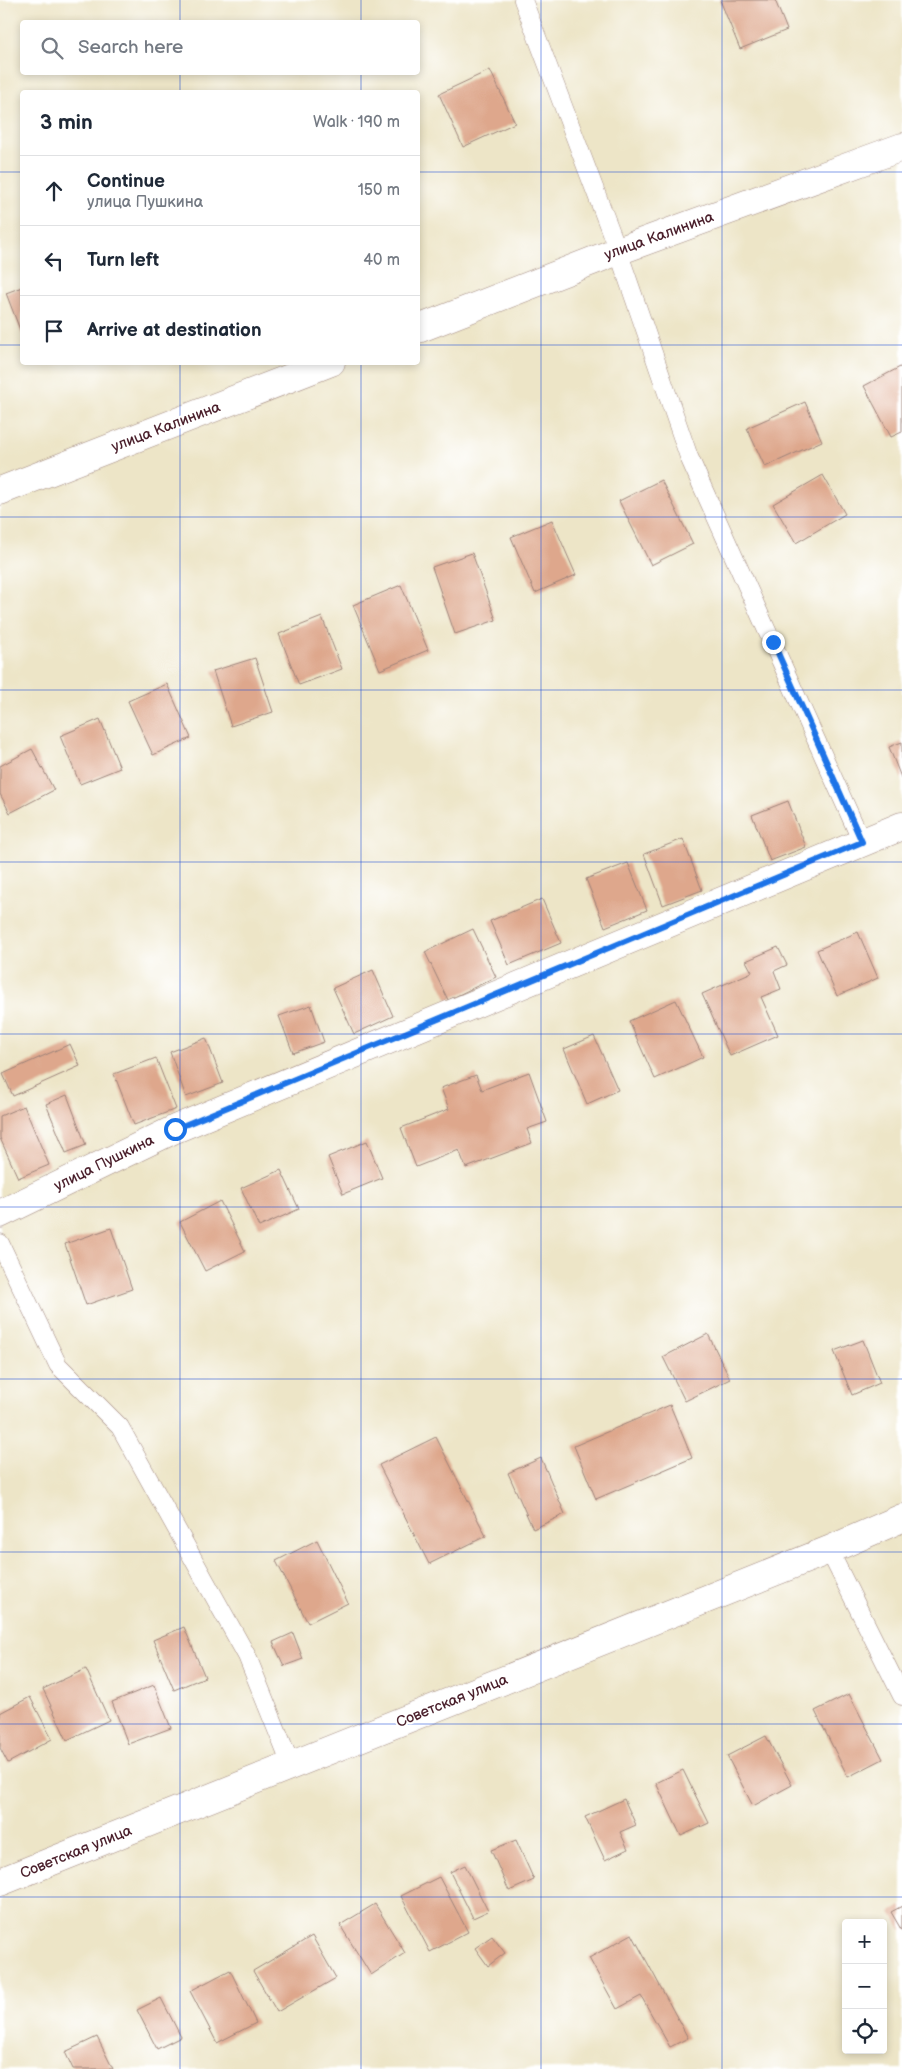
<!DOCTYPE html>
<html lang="en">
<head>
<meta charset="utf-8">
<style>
	body { margin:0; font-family:"Balsamiq Sans",sans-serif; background:#f2f2f3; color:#1f2937 }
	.controls { position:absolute; right:15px; bottom:15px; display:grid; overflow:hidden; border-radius:5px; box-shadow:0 2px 8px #0003 }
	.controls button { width:45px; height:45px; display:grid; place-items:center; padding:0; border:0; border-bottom:1px solid #e0e1e3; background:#fff; color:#1f2937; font:25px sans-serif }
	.stop { position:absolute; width:15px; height:15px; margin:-11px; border:4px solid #1a73e8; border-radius:50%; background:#fff }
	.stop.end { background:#1a73e8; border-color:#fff; box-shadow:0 1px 5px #0008 }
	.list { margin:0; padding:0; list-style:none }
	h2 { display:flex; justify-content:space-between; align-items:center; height:65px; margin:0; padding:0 20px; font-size:21px }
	h2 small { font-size:16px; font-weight:400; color:#747a83 }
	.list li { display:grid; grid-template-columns:32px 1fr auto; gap:15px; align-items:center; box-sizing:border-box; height:70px; padding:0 20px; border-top:1px solid #e0e1e3 }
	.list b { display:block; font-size:19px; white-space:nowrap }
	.list p { margin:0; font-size:16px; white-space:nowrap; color:#747a83 }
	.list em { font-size:16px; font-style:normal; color:#747a83 }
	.icon { flex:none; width:28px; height:28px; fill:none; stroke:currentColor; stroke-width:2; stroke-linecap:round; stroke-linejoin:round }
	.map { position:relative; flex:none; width:902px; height:2069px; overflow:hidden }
	.search { position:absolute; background:#fff; box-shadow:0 2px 8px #0003; left:20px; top:20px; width:400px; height:55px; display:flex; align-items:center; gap:12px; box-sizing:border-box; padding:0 18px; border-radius:5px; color:#747a83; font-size:19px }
	.panel { position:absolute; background:#fff; box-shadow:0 2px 8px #0003; left:20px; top:90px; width:400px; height:275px; border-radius:5px }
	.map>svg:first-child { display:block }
</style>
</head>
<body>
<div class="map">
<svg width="902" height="2069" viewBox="0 0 902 2069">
	<rect width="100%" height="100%" fill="#fff"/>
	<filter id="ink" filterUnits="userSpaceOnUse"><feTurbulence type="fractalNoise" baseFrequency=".02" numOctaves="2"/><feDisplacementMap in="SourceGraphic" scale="10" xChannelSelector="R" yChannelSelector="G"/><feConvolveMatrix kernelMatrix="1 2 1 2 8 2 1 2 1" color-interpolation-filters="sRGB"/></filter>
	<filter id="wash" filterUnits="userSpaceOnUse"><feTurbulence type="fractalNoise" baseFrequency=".0096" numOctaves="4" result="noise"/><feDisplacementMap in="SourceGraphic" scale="20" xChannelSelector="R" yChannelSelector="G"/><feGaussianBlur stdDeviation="1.12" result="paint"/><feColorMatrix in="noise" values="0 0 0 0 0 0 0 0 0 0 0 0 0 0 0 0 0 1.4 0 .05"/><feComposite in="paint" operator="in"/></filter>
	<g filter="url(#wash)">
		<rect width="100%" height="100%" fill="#ede5c7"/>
		<g id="blocks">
			<path fill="#dea78c" d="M 720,0 L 775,0 L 787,30 L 740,49 Z
				M 490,70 L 515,123 L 463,147 L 439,94 Z
				M 22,287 L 22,335 L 6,293 Z
				M 902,366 L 902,432 L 891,437 L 864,386 Z
				M 805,402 L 822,441 L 765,467 L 747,428 Z
				M 823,475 L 845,514 L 796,543 L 773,504 Z
				M 661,480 L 693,544 L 651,565 L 619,501 Z
				M 552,520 L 576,575 L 535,593 L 511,537 Z
				M 472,553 L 496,620 L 455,634 L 432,567 Z
				M 401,585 L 428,650 L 380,670 L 353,605 Z
				M 322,617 L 342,669 L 299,685 L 279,634 Z
				M 255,658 L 273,712 L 231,726 L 213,671 Z
				M 167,684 L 191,738 L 153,755 L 128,701 Z
				M 100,719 L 120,768 L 80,784 L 60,736 Z
				M 902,742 L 902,780 L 889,747 Z
				M 32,749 L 54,790 L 10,813 L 0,794 L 0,766 Z
				M 788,801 L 806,847 L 770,861 L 752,815 Z
				M 683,839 L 702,890 L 663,905 L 644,854 Z
				M 628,863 L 647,910 L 605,927 L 586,879 Z
				M 542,899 L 561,943 L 509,965 L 490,921 Z
				M 473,929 L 496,977 L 448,1000 L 425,952 Z
				M 858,932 L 878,978 L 837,996 L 817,950 Z
				M 778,947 L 787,965 L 774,971 L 781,989 L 761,997 L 778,1035 L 730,1056 L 702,994 L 752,972 L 746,961 Z
				M 373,970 L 393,1016 L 354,1034 L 333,988 Z
				M 676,1000 L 703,1057 L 655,1079 L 629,1021 Z
				M 311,1005 L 324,1042 L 293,1053 L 279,1016 Z
				M 594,1036 L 618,1090 L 587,1104 L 564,1049 Z
				M 206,1038 L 223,1083 L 186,1097 L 170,1052 Z
				M 70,1044 L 80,1066 L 13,1096 L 3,1074 Z
				M 156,1058 L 176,1109 L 134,1125 L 114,1074 Z
				M 529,1072 L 547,1122 L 527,1129 L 532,1143 L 466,1168 L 459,1150 L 416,1167 L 401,1128 L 449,1109 L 441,1088 L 476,1075 L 482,1090 Z
				M 67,1095 L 86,1145 L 66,1153 L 46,1104 Z
				M 24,1106 L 49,1165 L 18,1178 L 0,1138 L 0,1116 Z
				M 367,1141 L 382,1178 L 343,1194 L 328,1157 Z
				M 281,1170 L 299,1209 L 259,1227 L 241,1188 Z
				M 220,1201 L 245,1251 L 205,1271 L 180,1222 Z
				M 111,1228 L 132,1289 L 86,1305 L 65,1244 Z
				M 708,1334 L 730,1379 L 685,1401 L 663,1357 Z
				M 863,1340 L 880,1383 L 852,1395 L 834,1351 Z
				M 670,1405 L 692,1458 L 596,1499 L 574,1446 Z
				M 436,1437 L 486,1536 L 429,1564 L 379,1465 Z
				M 541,1458 L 565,1514 L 533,1529 L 508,1473 Z
				M 317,1540 L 348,1603 L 308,1623 L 276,1561 Z
				M 184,1627 L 205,1677 L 174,1690 L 153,1640 Z
				M 293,1633 L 303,1659 L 284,1666 L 273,1642 Z
				M 86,1669 L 109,1720 L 67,1740 L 43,1689 Z
				M 154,1685 L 171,1728 L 128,1744 L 112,1702 Z
				M 849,1694 L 883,1759 L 848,1777 L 815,1711 Z
				M 30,1697 L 52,1739 L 8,1763 L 0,1748 L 0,1713 Z
				M 766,1736 L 792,1785 L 753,1806 L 727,1756 Z
				M 683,1770 L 709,1823 L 681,1836 L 656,1783 Z
				M 624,1799 L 636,1825 L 620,1832 L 628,1849 L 605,1860 L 585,1817 Z
				M 516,1840 L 534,1880 L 509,1891 L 491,1850 Z
				M 465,1865 L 488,1911 L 473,1918 L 450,1872 Z
				M 439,1877 L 468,1932 L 430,1952 L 401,1896 Z
				M 375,1904 L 405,1953 L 371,1975 L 340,1925 Z
				M 902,1906 L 902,1931 L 891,1912 Z
				M 632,1934 L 688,2038 L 670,2047 L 641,1996 L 617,2009 L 589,1958 Z
				M 312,1936 L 336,1978 L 277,2012 L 253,1971 Z
				M 492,1936 L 505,1953 L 488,1966 L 475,1948 Z
				M 230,1970 L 256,2023 L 217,2043 L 190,1991 Z
				M 161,1998 L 181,2037 L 157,2049 L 137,2010 Z
				M 97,2037 L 113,2069 L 73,2069 L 65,2052 Z"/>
		</g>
	</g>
	<g filter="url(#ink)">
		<use href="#blocks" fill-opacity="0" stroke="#9c8279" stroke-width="1"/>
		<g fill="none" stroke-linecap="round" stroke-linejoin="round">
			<g stroke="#9c8279" stroke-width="19">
				<path id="service" d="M 523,0 L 618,251 L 689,457 L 862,842
					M 0,1243 L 58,1365 L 120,1427 L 247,1656 L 291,1765
					M 829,1550 L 902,1696"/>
			</g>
			<g stroke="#9c8279" stroke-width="29">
				<path id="minor" d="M 418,329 L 618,251 L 902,147
					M 0,491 L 331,362
					M 0,1214 L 175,1129 L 902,826
					M 0,1882 L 829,1550 L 902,1518"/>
			</g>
			<use href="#service" stroke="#fff" stroke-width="18"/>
			<use href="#minor" stroke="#fff" stroke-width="28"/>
		</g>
	</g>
	<g fill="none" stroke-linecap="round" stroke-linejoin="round" filter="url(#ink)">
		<path stroke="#1a73e8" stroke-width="6" d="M 175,1129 L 862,842 L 773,642"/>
	</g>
	<path fill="none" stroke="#1d4ed8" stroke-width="1" stroke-opacity="0.55" d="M 180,0 L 180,22M 361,0 L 361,22M 541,0 L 541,2069M 722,0 L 722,2069M 180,72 L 180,92M 361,72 L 361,92M 0,172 L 22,172M 418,172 L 902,172M 0,345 L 22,345M 418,345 L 902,345M 180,362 L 180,2069M 361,362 L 361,2069M 0,517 L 902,517M 0,690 L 902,690M 0,862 L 902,862M 0,1034 L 902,1034M 0,1207 L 902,1207M 0,1379 L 902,1379M 0,1552 L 902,1552M 0,1724 L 902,1724M 0,1897 L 902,1897"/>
	<g text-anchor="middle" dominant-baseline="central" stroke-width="4" stroke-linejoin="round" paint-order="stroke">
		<g font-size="15" fill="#4a1f2b" stroke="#fff">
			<text transform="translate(659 236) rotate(-20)">улица Калинина</text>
			<text transform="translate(166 427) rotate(-21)">улица Калинина</text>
			<text transform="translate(104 1163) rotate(-26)">улица Пушкина</text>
			<text transform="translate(452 1701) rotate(-22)">Советская улица</text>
			<text transform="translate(76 1852) rotate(-22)">Советская улица</text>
		</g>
	</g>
</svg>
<div class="controls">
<button>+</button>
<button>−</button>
<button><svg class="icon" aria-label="locate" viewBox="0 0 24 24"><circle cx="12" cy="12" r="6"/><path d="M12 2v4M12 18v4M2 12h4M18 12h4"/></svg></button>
</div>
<div class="stop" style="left:175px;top:1129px"></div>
<div class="stop end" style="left:773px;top:642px"></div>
<div class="search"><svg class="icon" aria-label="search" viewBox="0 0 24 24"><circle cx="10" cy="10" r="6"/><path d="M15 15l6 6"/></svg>Search here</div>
<section class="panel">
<h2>3 min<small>Walk · 190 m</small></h2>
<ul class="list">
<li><svg class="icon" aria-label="ahead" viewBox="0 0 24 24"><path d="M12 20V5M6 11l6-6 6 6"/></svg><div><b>Continue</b><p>улица Пушкина</p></div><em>150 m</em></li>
<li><svg class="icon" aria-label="left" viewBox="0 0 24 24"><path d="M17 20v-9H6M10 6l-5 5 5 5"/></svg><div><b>Turn left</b></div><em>40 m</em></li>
<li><svg class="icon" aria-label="arrive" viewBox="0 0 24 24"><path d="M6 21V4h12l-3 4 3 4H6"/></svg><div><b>Arrive at destination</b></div></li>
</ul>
</section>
</div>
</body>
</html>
